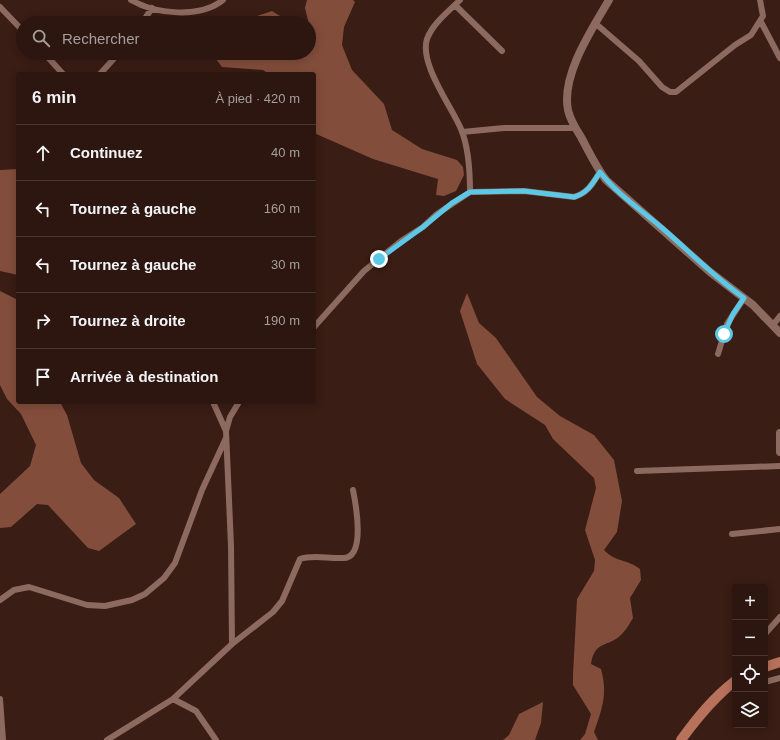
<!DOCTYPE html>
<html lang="fr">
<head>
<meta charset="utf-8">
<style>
	body { margin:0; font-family:Helvetica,sans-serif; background:#341f18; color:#f1f3f6 }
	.controls { position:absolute; right:12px; bottom:12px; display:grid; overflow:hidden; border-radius:4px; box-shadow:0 2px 10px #0003 }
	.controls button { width:36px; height:36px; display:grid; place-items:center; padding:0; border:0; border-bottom:1px solid #48352f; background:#2c160f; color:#f1f3f6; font:20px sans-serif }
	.stop { position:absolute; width:12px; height:12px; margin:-9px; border:3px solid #5ac8e6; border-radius:50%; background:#fff }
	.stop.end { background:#5ac8e6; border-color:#fff; box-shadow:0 1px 4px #0008 }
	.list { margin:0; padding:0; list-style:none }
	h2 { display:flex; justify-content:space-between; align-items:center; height:52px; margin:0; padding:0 16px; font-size:17px }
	h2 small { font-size:13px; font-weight:400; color:#a69f9e }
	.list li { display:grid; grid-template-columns:26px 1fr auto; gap:12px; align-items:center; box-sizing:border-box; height:56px; padding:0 16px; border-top:1px solid #48352f }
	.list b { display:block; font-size:15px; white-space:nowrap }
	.list em { font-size:13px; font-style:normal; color:#a69f9e }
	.icon { flex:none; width:22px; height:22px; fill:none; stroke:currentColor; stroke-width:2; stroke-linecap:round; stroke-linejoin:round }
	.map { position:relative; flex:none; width:780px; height:740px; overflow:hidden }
	.search { position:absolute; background:#2c160f; box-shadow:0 2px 10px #0003; left:16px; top:16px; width:300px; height:44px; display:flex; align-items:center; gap:10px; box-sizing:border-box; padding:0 14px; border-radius:22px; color:#a69f9e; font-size:15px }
	.panel { position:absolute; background:#2c160f; box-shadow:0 2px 10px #0003; left:16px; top:72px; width:300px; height:332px; border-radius:4px }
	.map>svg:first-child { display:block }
</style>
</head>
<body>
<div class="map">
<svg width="780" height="740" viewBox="0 0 780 740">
	<rect width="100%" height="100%" fill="#3a1d14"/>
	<path fill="#834d3b" d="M 307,0 L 353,0 L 355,2 L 344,27 L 342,45 L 352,70 L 384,104 L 392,130 L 422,149 L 457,160 L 463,167 L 464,175 L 456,191 L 444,196 L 436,195 L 438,179 L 373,159 L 314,133 L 314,74 L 269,74 L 263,70 L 222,67 L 212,54 L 309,53 L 309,24 L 305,8 Z
		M 272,11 L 280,16 L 282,23 L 249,23 L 257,16 Z
		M 18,169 L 18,275 L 0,271 L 0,170 Z
		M 0,291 L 18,300 L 18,402 L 60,402 L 67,415 L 81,463 L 94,480 L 119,498 L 136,524 L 99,551 L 88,548 L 48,505 L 37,504 L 11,527 L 0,528 L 0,494 L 30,466 L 36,445 L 21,414 L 7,399 L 0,385 Z
		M 467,293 L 479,323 L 496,338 L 537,397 L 560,416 L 594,435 L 614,460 L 622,501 L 617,532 L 604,550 C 615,562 627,559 640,569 L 641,580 L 630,598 L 633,618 C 630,623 626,630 622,634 C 609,648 595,639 591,664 L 601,669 C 608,694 602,709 594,732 L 598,740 L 580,740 L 585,734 L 591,714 L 573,685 L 573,675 L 577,599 L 594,571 L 595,560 L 585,530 L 596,488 L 594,478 L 553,439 L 545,425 L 505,399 L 477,364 L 460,311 Z
		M 543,702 L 541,723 L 535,740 L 503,740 L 509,735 L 519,714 Z"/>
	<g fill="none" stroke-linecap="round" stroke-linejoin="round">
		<path stroke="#8d6a5f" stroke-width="6" d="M 131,0 C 155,14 200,19 223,0
			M 460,0 C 448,12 433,23 427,39 C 419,64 452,107 461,129 C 469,148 470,172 470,192
			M 455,5 L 502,51
			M 0,7 L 23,31
			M 761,22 L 780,58
			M 142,23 L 152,8
			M 595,23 L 639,61 L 662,87 L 670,92 L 676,92 L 735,45 L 751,35 L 763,16 L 760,0
			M 44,53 L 63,74
			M 100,74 L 119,53
			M 462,132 L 504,128 L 576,128
			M 773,325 L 780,316
			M 314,327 L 364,271 L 401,241 L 423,227 L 437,214 L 470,192 L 524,191 L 574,197 C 588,193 593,183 600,172
			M 718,354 L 727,324 L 744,298
			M 226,431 L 230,417 L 239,402
			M 637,471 L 780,466
			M 732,534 L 780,529
			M 0,600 L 14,590 L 29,587 L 87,605 L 105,606 L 132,600 L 145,594 L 164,578 L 175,563 L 202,490 L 226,438
			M 765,634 L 780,617
			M 232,644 L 273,612 L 282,601 L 300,559 C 313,554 329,559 343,558 C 366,558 356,505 353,490
			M 765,682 L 780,678
			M 0,699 L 3,740
			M 173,699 L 196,711 L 216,740
			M 107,740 L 173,699 L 232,644 L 231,546 L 226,431 L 213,402"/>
		<path stroke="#8d6a5f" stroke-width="8" d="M 609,0 C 592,29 561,75 568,110 C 570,120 576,129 581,137 C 589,152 596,167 606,180 L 710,272 L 753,305 L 780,333
			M 780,433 L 780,452"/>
		<path stroke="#b8725c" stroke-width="10" d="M 765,667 L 780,662
			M 681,740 C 697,718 713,698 735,681"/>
	</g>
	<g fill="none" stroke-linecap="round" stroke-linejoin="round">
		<path stroke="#5ac8e6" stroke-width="5" d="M 379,259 L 423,227 L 452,203 L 470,192 L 524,191 L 574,197 C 588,193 593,183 600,172 C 617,194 640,209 661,227 C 689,251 714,277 744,298 L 733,314 L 724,334"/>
	</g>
</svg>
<div class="controls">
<button>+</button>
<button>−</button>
<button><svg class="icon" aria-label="locate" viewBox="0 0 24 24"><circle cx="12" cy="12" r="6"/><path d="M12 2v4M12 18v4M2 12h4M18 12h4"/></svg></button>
<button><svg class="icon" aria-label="layers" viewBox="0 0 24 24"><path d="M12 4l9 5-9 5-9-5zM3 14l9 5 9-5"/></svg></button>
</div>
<div class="stop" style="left:724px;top:334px"></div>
<div class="stop end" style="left:379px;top:259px"></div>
<div class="search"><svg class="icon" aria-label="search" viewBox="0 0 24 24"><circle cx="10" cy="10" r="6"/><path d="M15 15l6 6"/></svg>Rechercher</div>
<section class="panel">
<h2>6 min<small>À pied · 420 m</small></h2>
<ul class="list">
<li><svg class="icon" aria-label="ahead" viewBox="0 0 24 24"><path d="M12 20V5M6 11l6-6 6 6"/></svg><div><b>Continuez</b></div><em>40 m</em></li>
<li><svg class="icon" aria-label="left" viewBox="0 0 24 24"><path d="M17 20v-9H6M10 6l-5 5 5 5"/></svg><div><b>Tournez à gauche</b></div><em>160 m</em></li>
<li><svg class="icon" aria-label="left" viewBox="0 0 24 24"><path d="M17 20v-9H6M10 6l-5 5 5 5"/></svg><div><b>Tournez à gauche</b></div><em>30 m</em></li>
<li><svg class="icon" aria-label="right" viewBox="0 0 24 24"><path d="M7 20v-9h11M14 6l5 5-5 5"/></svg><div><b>Tournez à droite</b></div><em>190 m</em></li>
<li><svg class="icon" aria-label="arrive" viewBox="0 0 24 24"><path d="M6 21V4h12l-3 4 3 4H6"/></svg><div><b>Arrivée à destination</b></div></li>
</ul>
</section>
</div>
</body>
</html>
